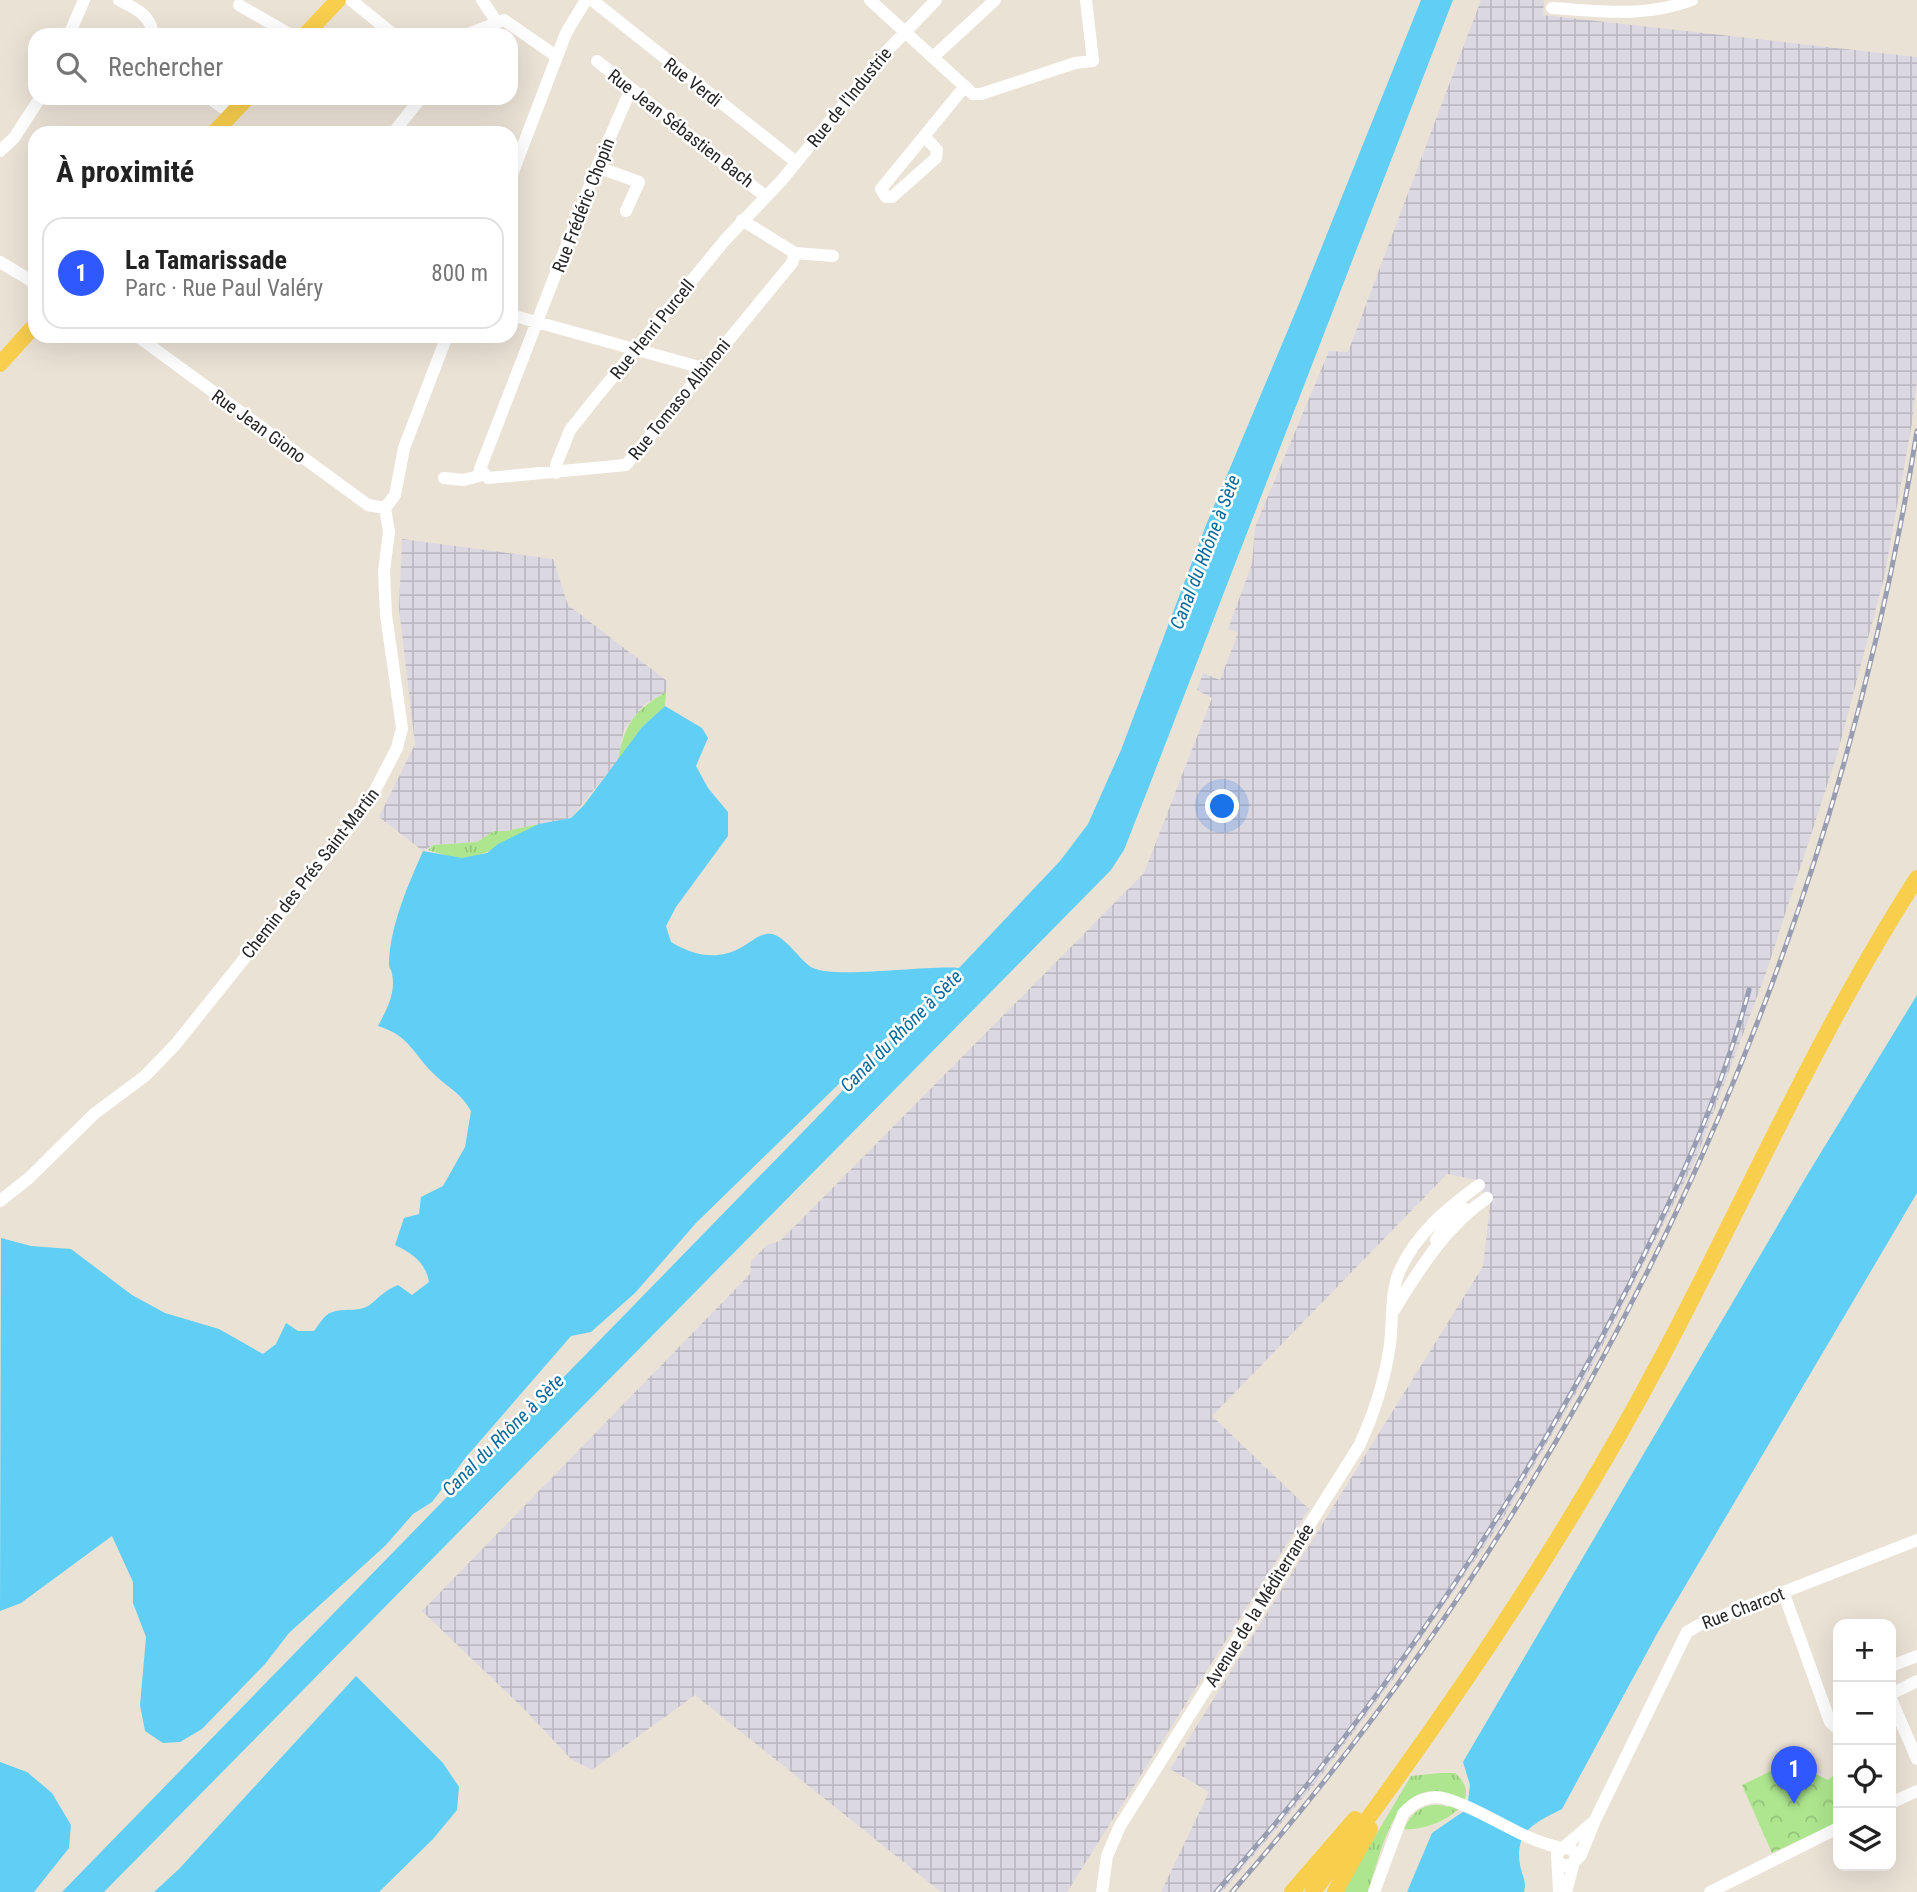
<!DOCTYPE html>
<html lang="fr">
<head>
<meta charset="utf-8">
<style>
	body { margin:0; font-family:"Roboto Condensed",sans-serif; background:#f2f2f2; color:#222 }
	.controls { position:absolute; right:21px; bottom:21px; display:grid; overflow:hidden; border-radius:14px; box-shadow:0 7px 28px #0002 }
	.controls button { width:63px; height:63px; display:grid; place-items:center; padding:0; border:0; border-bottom:2px solid #e0e0e0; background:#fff; color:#222; font:35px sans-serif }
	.you { position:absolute; left:1223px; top:807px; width:24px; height:24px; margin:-18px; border:5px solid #fff; border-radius:50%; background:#1a73e8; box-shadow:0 0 0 10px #1a73e833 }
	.badge { display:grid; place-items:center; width:46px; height:46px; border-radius:50%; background:#2f58ff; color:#fff; font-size:23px; font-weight:700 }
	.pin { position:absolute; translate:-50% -58px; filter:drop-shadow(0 2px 4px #0008) }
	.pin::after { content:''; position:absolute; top:37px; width:24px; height:21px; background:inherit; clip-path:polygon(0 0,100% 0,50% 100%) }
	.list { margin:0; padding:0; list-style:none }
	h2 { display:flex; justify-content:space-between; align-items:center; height:91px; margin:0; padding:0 28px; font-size:30px }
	h2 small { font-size:23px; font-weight:400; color:#767676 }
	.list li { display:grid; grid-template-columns:46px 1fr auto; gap:21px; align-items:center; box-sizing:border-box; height:112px; margin:0 14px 14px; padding:0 14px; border:2px solid #e0e0e0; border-radius:21px }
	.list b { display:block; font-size:26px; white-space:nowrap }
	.list p { margin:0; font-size:23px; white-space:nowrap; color:#767676 }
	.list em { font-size:23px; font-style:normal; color:#767676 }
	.icon { flex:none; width:38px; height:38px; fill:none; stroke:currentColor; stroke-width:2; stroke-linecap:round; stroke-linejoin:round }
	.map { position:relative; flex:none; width:1917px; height:1892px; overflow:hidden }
	.search { position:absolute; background:#fff; box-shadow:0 7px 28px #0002; left:28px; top:28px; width:490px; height:77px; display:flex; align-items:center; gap:18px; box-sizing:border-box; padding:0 24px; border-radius:21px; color:#767676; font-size:26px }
	.panel { position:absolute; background:#fff; box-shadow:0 7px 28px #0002; left:28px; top:126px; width:490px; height:217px; border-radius:21px }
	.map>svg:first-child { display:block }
</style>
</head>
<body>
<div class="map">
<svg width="1917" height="1892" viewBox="0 0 1917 1892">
	<defs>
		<pattern id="industrial-grid" width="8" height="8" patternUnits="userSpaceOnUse" patternTransform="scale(1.75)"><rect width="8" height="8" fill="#dbd8e2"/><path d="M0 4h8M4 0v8" fill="none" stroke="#bcb9c2"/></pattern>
		<pattern id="grass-tufts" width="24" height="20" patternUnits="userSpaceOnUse" patternTransform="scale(1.75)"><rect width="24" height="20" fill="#ade68e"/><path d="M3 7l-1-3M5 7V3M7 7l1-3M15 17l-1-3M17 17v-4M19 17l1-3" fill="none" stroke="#95c57a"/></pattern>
		<pattern id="park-crowns" width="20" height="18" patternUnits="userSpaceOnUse" patternTransform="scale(1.75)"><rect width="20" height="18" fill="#ade68e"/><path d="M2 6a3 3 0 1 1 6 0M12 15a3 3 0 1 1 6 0" fill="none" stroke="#95c57a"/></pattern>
	</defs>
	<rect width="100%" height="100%" fill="#ebe2d6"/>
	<path fill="url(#industrial-grid)" d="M 1481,0 L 1544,0 L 1543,15 L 1917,57 L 1917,379 L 1912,423 L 1884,578 L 1837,755 L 1765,976 L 1696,1159 L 1596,1359 L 1500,1524 L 1394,1678 L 1315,1784 L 1222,1892 L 1161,1892 L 1209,1792 L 1170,1769 L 1483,1266 L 1490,1204 L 1476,1180 L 1447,1174 L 1212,1416 L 1309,1509 L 1067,1892 L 941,1892 L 695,1695 L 592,1770 L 571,1759 L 526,1711 L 422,1611 L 750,1274 L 751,1261 L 767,1245 L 780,1241 L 1144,873 L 1212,698 L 1197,690 L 1203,673 L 1220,680 L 1238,633 L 1228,629 L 1252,564 L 1255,527 L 1329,351 L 1348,352 Z
		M 402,539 L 553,559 L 568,605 L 667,681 L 666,692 L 644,705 L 624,729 L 618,760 L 571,818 L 507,831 L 494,831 L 477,842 L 433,845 L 423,851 L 379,817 L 415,744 L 399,608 Z"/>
	<path fill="url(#grass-tufts)" d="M 666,692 L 665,706 L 642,727 L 618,760 C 625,723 634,711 666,692 Z
		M 539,824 C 517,835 486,858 462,858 C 451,858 439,853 428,850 L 433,845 L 477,842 L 494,831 L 507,831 Z
		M 1440,1773 L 1455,1773 C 1490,1803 1433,1832 1404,1829 C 1412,1811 1428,1800 1448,1807 L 1453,1795 C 1395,1772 1381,1853 1368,1892 L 1342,1892 L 1411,1776 Z"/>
	<path fill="url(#park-crowns)" d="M 1796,1759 L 1801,1767 L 1828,1780 L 1838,1772 L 1838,1822 L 1772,1853 L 1742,1785 Z"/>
	<path fill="#61cff5" d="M 1421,0 L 1453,0 L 1148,789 L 1124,850 L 1111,870 L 104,1892 L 62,1892 L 826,1108 L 957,969 L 696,1223 L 635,1293 L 591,1332 L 571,1336 L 467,1456 L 432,1502 L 413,1514 L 386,1545 L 289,1633 L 265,1664 L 202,1729 L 180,1742 L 163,1743 L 145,1731 L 140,1705 L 146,1637 L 133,1603 L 133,1582 L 112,1536 L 21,1603 L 0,1611 L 1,1238 L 31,1246 L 71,1249 L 132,1295 L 165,1313 L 219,1329 L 263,1354 L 276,1344 L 286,1323 L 298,1331 L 314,1331 C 318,1326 323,1317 328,1314 C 342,1306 358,1314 371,1304 C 381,1296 385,1290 398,1285 L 412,1295 L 429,1282 C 426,1263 412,1253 395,1245 L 404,1218 L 419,1214 L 421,1197 L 443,1186 L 465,1147 L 471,1111 C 460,1092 451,1090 436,1076 C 413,1055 411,1036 378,1026 C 387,1009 396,993 392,974 C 391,967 389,970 389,963 C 390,926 408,885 423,851 L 462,858 L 487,853 L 498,844 L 539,824 L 571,818 L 584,805 L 642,727 L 665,706 L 702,728 L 708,738 L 696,766 L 708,788 L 728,812 L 728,836 L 676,907 L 666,926 L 671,942 C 694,956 718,961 742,947 C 749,943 758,935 766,934 C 783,930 799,961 813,968 C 836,979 927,965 959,968 L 1060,861 L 1088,824 L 1121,750 L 1206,525 L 1298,306 Z
		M 1917,995 L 1917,1193 L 1658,1632 L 1562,1809 C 1537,1822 1514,1830 1520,1865 C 1522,1876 1527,1881 1524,1892 L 1407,1892 L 1432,1833 L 1467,1809 L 1470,1785 L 1463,1762 L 1809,1172 Z
		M 356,1676 L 443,1763 L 459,1787 L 457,1810 L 433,1839 L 379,1892 L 154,1892 L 179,1869 Z
		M 0,1762 L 27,1772 L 52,1793 L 71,1825 L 69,1848 L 34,1892 L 0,1892 Z"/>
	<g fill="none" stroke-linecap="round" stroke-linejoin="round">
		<path stroke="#fff" stroke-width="12" d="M 119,0 C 136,9 151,15 153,35
			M 351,0 L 394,35
			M 482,0 L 496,21
			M 592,0 L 796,162
			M 870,0 L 973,94 L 981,94 L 1075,63 L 1093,61 L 1086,0
			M 239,5 L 291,35
			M 1552,8 C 1600,11 1645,18 1692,0
			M 69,35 L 84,0
			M 465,35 L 504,20 L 556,56
			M 933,57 L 995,0
			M 597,61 L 765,196
			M 630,91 L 597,167 L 480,469 L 488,478 L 626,465 L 792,263 L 795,253 L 742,220
			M 209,98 L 232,114
			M 393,133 L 420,99
			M 926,138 L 937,150 L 936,158 L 892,197 L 886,197 L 881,189 L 965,86
			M 0,151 L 14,138 L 40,98
			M 597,167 L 639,182 L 626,211
			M 511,177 L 566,33 L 586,0
			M 795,253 L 833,256
			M 0,262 L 35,283
			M 511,315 L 703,368
			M 137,336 L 368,505 L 385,508
			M 556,473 L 556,465 L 570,430 L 598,395 L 725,240 L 782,180 L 887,51 L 936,0
			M 444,478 L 464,480 L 482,475
			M 0,1201 L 29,1178 L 94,1114 L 145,1076 L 175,1045 L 353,823 L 371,798 L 397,748 L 402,728 L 386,615 L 384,571 L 389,532 L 385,508 L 395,495 L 404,448 L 447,336
			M 1436,1240 L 1453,1213 L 1465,1209
			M 1394,1310 C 1420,1268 1446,1226 1487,1198
			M 1784,1594 L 1830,1722 L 1838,1729
			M 1891,1666 L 1917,1656
			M 1891,1694 L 1917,1681
			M 1891,1699 L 1917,1759
			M 1891,1803 L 1917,1791
			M 1564,1847 L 1592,1823
			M 1576,1860 L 1581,1855 L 1595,1820 L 1687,1632 L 1699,1625 L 1917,1540
			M 1559,1862 L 1563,1866 L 1572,1864 L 1576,1860 L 1574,1851 L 1564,1847 L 1557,1854 L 1559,1892
			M 1102,1892 L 1107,1856 L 1120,1826 L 1359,1446 C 1374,1414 1385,1380 1390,1344 C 1393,1322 1390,1291 1400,1270 C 1417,1233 1446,1209 1479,1185
			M 1374,1892 L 1403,1814 C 1414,1801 1430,1794 1447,1799 C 1487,1811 1520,1840 1562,1848
			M 1566,1892 L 1574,1862
			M 1710,1892 L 1838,1828"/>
		<path stroke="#f8ce4d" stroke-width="16" d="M 305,35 L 338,0
			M 214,133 L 247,98
			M 0,364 L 35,325
			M 1292,1892 L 1355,1819
			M 1313,1892 C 1442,1722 1564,1543 1663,1355 C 1747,1196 1819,1030 1917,878
			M 1335,1892 L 1370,1829"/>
		<g stroke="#999db2" stroke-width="5">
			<path id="rail" d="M 1216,1892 C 1379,1710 1516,1506 1627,1289 C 1676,1192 1721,1095 1749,990
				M 1232,1892 C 1592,1481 1831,971 1917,431"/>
		</g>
		<use href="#rail" stroke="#fff" stroke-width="2.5" stroke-dasharray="8" stroke-linecap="butt"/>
	</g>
	<g text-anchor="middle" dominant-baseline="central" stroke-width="5" stroke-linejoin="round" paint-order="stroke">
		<g font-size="18" fill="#262626" stroke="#fff">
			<text transform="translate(693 82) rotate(38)">Rue Verdi</text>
			<text transform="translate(849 97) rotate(-51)">Rue de l'Industrie</text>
			<text transform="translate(681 128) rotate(38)">Rue Jean Sébastien Bach</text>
			<text transform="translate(583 205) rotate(-69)">Rue Frédéric Chopin</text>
			<text transform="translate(652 329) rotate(-51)">Rue Henri Purcell</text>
			<text transform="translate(679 399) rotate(-51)">Rue Tomaso Albinoni</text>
			<text transform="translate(259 426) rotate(36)">Rue Jean Giono</text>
			<text transform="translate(310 873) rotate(-52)">Chemin des Prés Saint-Martin</text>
			<text transform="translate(1259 1605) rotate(-58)">Avenue de la Méditerranée</text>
			<text transform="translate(1743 1608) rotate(-21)">Rue Charcot</text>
		</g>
		<g font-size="19" font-style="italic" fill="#056a9c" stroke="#fff">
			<text transform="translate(1205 552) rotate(-69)">Canal du Rhône à Sète</text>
			<text transform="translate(901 1031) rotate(-45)">Canal du Rhône à Sète</text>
			<text transform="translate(503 1435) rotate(-45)">Canal du Rhône à Sète</text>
		</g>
	</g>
</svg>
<div class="controls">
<button>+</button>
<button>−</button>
<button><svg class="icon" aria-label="locate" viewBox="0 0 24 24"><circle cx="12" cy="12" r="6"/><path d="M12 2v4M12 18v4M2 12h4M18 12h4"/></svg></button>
<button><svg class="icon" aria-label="layers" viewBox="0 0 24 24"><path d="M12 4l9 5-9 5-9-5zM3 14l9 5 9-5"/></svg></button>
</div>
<div class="you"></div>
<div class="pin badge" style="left:1794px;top:1804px">1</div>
<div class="search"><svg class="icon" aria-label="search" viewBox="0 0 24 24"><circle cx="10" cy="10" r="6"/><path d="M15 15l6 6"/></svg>Rechercher</div>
<section class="panel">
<h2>À proximité<small></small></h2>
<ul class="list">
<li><span class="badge">1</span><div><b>La Tamarissade</b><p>Parc · Rue Paul Valéry</p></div><em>800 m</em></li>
</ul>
</section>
</div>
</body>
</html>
